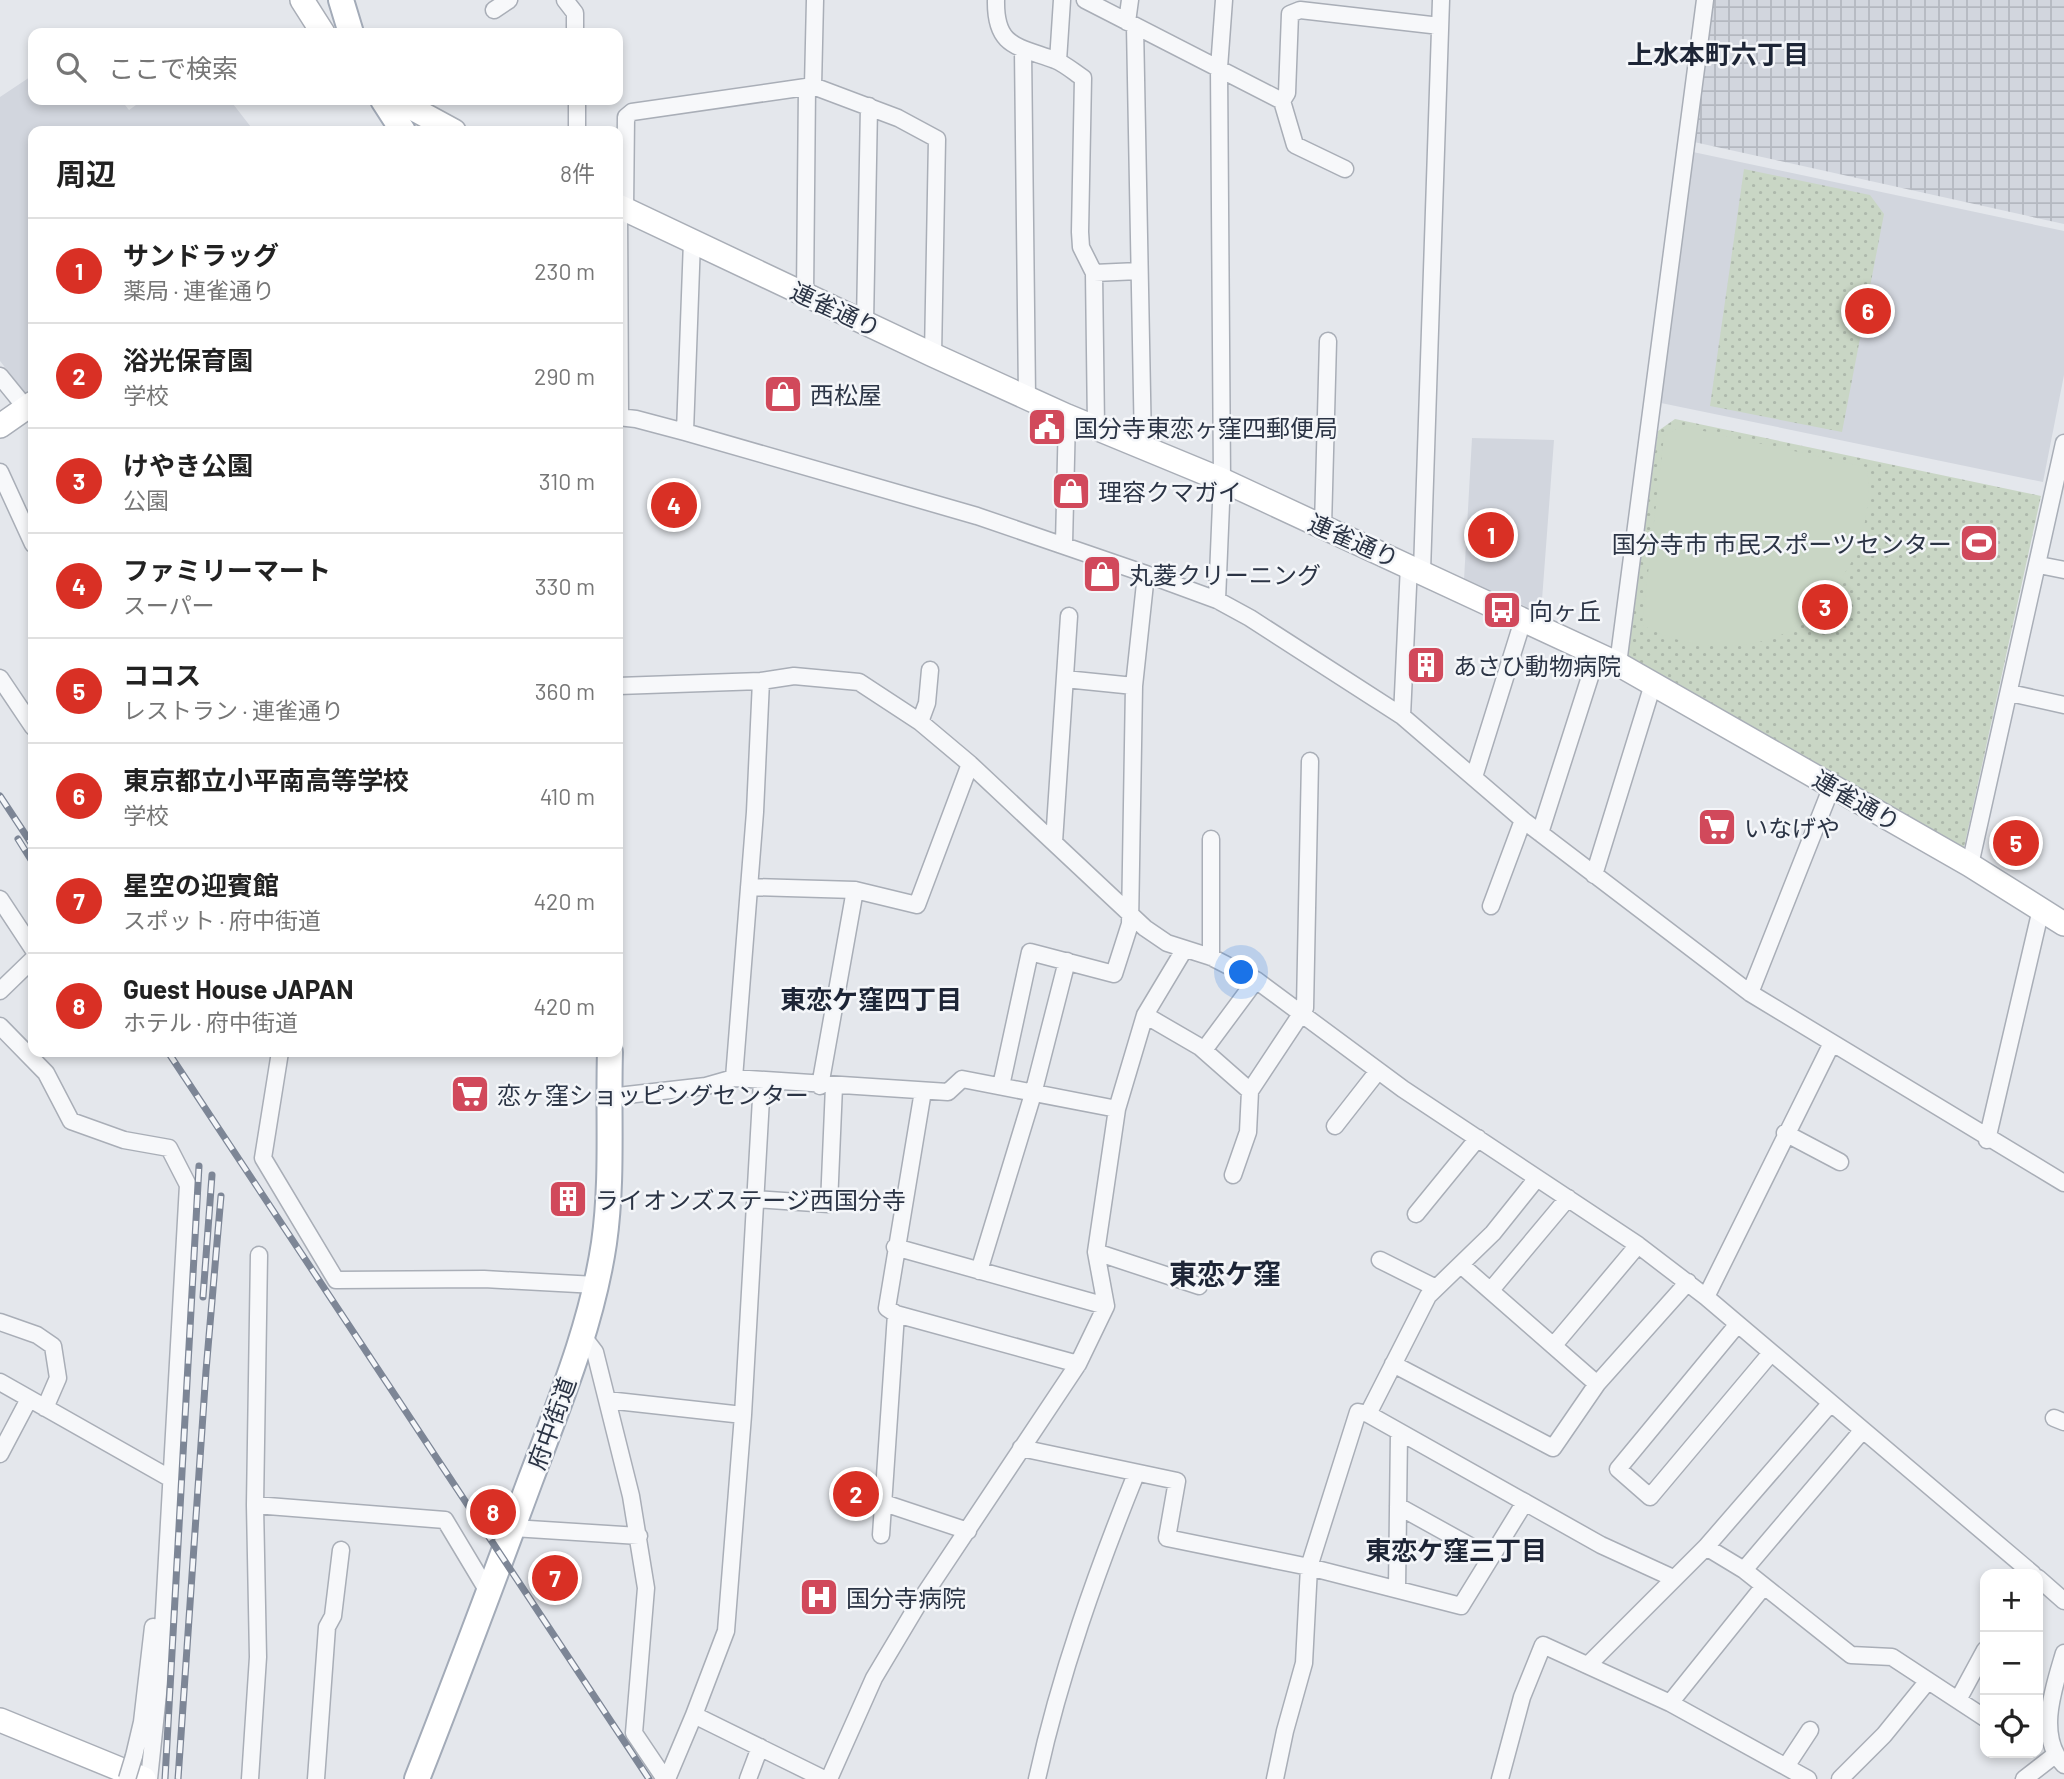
<!DOCTYPE html>
<html lang="ja">
<head>
<meta charset="utf-8">
<style>
	body { margin:0; font-family:Barlow,"Noto Sans JP",sans-serif; background:#f6f6f6; color:#222 }
	.controls { position:absolute; right:21px; bottom:21px; display:grid; overflow:hidden; border-radius:14px; box-shadow:0 4px 10px #0003 }
	.controls button { width:63px; height:63px; display:grid; place-items:center; padding:0; border:0; border-bottom:2px solid #e0e0e0; background:#fff; color:#222; font:35px sans-serif }
	.you { position:absolute; left:1242px; top:973px; width:24px; height:24px; margin:-18px; border:5px solid #fff; border-radius:50%; background:#1a73e8; box-shadow:0 0 0 10px #1a73e833 }
	.badge { display:grid; place-items:center; width:46px; height:46px; border-radius:50%; background:#d93025; color:#fff; font-size:23px; font-weight:700 }
	.pin { position:absolute; translate:-50% -50%; border:4px solid #fff; box-shadow:0 2px 7px #0006 }
	.list { margin:0; padding:0; list-style:none }
	h2 { display:flex; justify-content:space-between; align-items:center; height:91px; margin:0; padding:0 28px; font-size:30px }
	h2 small { font-size:23px; font-weight:400; color:#767676 }
	.list li { display:grid; grid-template-columns:46px 1fr auto; gap:21px; align-items:center; box-sizing:border-box; height:105px; padding:0 28px; border-top:2px solid #e0e0e0 }
	.list b { display:block; font-size:26px; white-space:nowrap }
	.list p { margin:0; font-size:23px; white-space:nowrap; color:#767676 }
	.list em { font-size:23px; font-style:normal; color:#767676 }
	.icon { flex:none; width:38px; height:38px; fill:none; stroke:currentColor; stroke-width:2; stroke-linecap:round; stroke-linejoin:round }
	.map { position:relative; flex:none; width:2064px; height:1779px; overflow:hidden }
	.search { position:absolute; background:#fff; box-shadow:0 4px 10px #0003; left:28px; top:28px; width:595px; height:77px; display:flex; align-items:center; gap:18px; box-sizing:border-box; padding:0 24px; border-radius:14px; color:#767676; font-size:26px }
	.panel { position:absolute; background:#fff; box-shadow:0 4px 10px #0003; left:28px; top:126px; width:595px; height:931px; border-radius:14px }
	.map>svg:first-child { display:block }
</style>
</head>
<body>
<div class="map">
<svg width="2064" height="1779" viewBox="0 0 2064 1779">
	<defs>
		<pattern id="industrial-grid" width="8" height="8" patternUnits="userSpaceOnUse" patternTransform="scale(1.75)"><rect width="8" height="8" fill="#d2d6de"/><path d="M0 4h8M4 0v8" fill="none" stroke="#b4b8c0"/></pattern>
		<pattern id="park-dots" width="8" height="8" patternUnits="userSpaceOnUse" patternTransform="scale(1.75)"><rect width="8" height="8" fill="#c9d6c5"/><path d="M2 2h.1M6 6h.1" fill="none" stroke="#adb8ab" stroke-width="1.8" stroke-linecap="round"/></pattern>
	</defs>
	<rect width="100%" height="100%" fill="#e4e7ec"/>
	<path fill="#d2d6de" d="M 33,75 L 33,100 L 121,100 L 129,110 L 143,100 L 230,100 L 254,131 L 33,131 L 33,389 L 26,394 L 0,361 L 0,97 Z
		M 1693,152 L 2064,231 L 2064,375 L 2043,482 L 1661,403 Z
		M 1472,438 L 1554,440 L 1541,613 L 1464,580 Z"/>
	<path fill="url(#industrial-grid)" d="M 1714,0 L 2064,0 L 2064,224 L 1694,142 Z"/>
	<path fill="url(#park-dots)" d="M 1744,169 L 1870,195 L 1884,214 L 1842,432 L 1710,406 Z
		M 1675,419 L 2041,496 L 1963,852 L 1626,658 L 1658,431 Z"/>
	<path fill="#c9d6c5" d="M 1681,426 L 1866,467 C 1871,485 1868,503 1865,521 C 1862,546 1852,564 1837,584 C 1828,597 1815,616 1802,624 C 1753,655 1691,652 1642,625 L 1664,436 Z"/>
	<g fill="none" stroke-linecap="round" stroke-linejoin="round">
		<g stroke="#a9aeb7" stroke-width="19">
			<path id="street" d="M 565,0 L 575,13 L 575,33
				M 996,0 C 995,47 1017,46 1055,60 C 1065,64 1074,72 1083,78 L 1080,232 L 1081,247 L 1094,273 L 1096,427
				M 1085,0 L 1282,101 L 1295,145 L 1345,169
				M 494,10 L 509,0
				M 1127,22 L 1130,0
				M 1135,26 L 1143,447
				M 1023,50 L 1027,397
				M 1058,61 L 1062,0
				M 813,86 L 815,0
				M 1282,101 L 1287,93 L 1290,14 L 1300,10 L 1440,26
				M 577,131 L 577,100
				M 619,206 L 620,417
				M 625,209 L 626,117 L 632,112 L 813,86 L 898,118 L 937,139 L 933,355
				M 1094,273 L 1139,271
				M 805,296 L 807,87
				M 865,323 L 869,106
				M 0,376 L 26,408
				M 618,417 L 636,419 L 685,432 L 977,516 L 1146,574 L 1217,600 L 1250,618 L 1402,716 L 1523,820 L 1750,993 L 2064,1183
				M 685,432 L 692,241
				M 0,472 L 33,544
				M 1323,526 L 1328,341
				M 1064,544 L 1067,416
				M 2039,565 L 2064,570
				M 1422,571 L 1441,0
				M 1217,600 L 1222,480 L 1219,68 L 1224,0
				M 1618,664 L 1705,0
				M 0,678 L 33,727
				M 1065,679 L 1134,686
				M 618,686 L 761,681 L 794,676 L 859,682 L 920,722 L 970,764 L 1145,928 L 1167,943 L 1211,957 L 1256,980 L 1403,1089 L 1638,1245 L 1706,1297 L 2033,1574
				M 2010,693 L 2064,705
				M 1402,716 L 1409,565
				M 920,722 L 927,703 L 930,670
				M 1474,777 L 1523,620
				M 1540,833 L 1597,655
				M 1054,842 L 1069,616
				M 1970,865 L 2064,443
				M 1594,875 L 1653,684
				M 749,887 L 855,890 L 917,905 L 970,764
				M 0,899 L 33,949
				M 1491,906 L 1523,820
				M 1211,957 L 1211,839
				M 0,991 L 33,959
				M 1750,993 L 1832,786
				M 1145,1015 L 1200,1047 L 1250,1091 L 1248,1132 L 1233,1175
				M 0,1026 L 46,1073 L 71,1121 L 124,1140 L 169,1148 L 188,1185 L 161,1665 L 149,1779
				M 1204,1050 L 1256,980
				M 280,1052 L 263,1158 L 336,1280 L 484,1279 L 596,1285
				M 734,1078 L 755,812 L 761,681
				M 820,1086 L 855,890
				M 1001,1086 L 1030,952 L 1114,974 L 1130,924 L 1134,686 L 1146,574
				M 923,1091 L 887,1308 L 896,1314 L 1078,1364
				M 1250,1091 L 1305,1008 L 1310,761
				M 609,1097 L 706,1086 L 734,1078 L 948,1092 L 962,1079 L 1117,1109
				M 1335,1126 L 1378,1071
				M 1785,1133 L 1840,1162
				M 1987,1140 L 2041,909
				M 755,1199 L 829,1204 L 834,1086
				M 1416,1214 L 1478,1138
				M 895,1247 L 1106,1306
				M 1096,1252 L 1199,1286
				M 1380,1260 L 1436,1288
				M 1461,1265 L 1597,1384
				M 979,1271 L 1033,1094 L 1067,961
				M 1491,1290 L 1568,1198
				M 1706,1297 L 1831,1045
				M 0,1322 L 37,1335 L 53,1346 L 58,1378 L 45,1408
				M 1737,1325 L 1618,1469 L 1650,1497 L 1771,1353
				M 582,1335 L 595,1352 L 631,1496 L 646,1588 L 634,1733 L 665,1779
				M 1554,1345 L 1638,1245
				M 1393,1364 L 1553,1448 L 1597,1384 L 1688,1282
				M 0,1382 L 173,1480
				M 607,1400 L 743,1415 L 726,1631 L 694,1715 L 824,1779
				M 1368,1414 L 1428,1296 L 1493,1233 L 1537,1178
				M 743,1415 L 762,1081
				M 2054,1418 L 2064,1422
				M 1021,1448 L 1177,1481 L 1167,1538 L 1309,1567 L 1461,1606 L 1525,1502
				M 0,1454 L 29,1399
				M 884,1503 L 968,1531
				M 255,1505 L 445,1520 L 490,1595
				M 1398,1506 L 1490,1557
				M 513,1528 L 639,1536
				M 881,1535 L 896,1314
				M 1706,1547 L 1744,1570 L 1851,1655 L 1892,1657 L 1985,1718
				M 1744,1570 L 1862,1431
				M 2038,1578 L 2064,1601
				M 1397,1589 L 1399,1433
				M 2064,1653 C 2054,1687 2036,1736 2064,1765
				M 1589,1664 L 1706,1547 L 1830,1404
				M 1958,1700 L 1985,1650
				M 1670,1703 L 1764,1586
				M 134,1756 L 142,1722 L 153,1627
				M 1787,1765 L 1810,1730
				M 250,1779 L 258,1657 L 255,1505 L 259,1255
				M 316,1779 L 327,1627 L 333,1616 L 341,1550
				M 667,1779 L 694,1715
				M 748,1779 L 760,1747
				M 829,1779 L 874,1678 L 920,1601 L 1078,1364 L 1106,1306 L 1096,1252 L 1117,1109 L 1145,1015 L 1184,950
				M 1037,1779 C 1060,1674 1096,1573 1136,1474
				M 1275,1779 L 1285,1731 L 1304,1663 L 1309,1567 L 1358,1412 L 1368,1414 L 1601,1545 L 1673,1578
				M 1500,1779 L 1522,1697 L 1543,1645 L 1670,1703 L 1808,1779
				M 1840,1779 L 1884,1735 L 1927,1682
				M 2024,1779 L 2055,1755"/>
		</g>
		<g stroke="#a9aeb7" stroke-width="26">
			<path id="secondary" d="M 302,0 L 323,33
				M 397,100 L 454,131
				M 618,206 L 933,355 L 1067,416 L 1222,480 L 1618,664 L 1970,865 L 2064,924
				M 0,426 L 33,403
				M 0,1720 L 144,1779"/>
		</g>
		<g stroke="#a3abb8" stroke-width="28">
			<path id="primary" d="M 341,0 L 351,33
				M 383,100 L 403,131
				M 417,1779 C 456,1680 493,1581 530,1481 C 559,1404 592,1325 604,1243 C 613,1180 608,1115 610,1052"/>
		</g>
		<use href="#street" stroke="#f7f8fa" stroke-width="16"/>
		<use href="#secondary" stroke="#fff" stroke-width="23"/>
		<use href="#primary" stroke="#fff" stroke-width="24"/>
		<g stroke="#7d8696" stroke-width="7">
			<path id="rail" d="M 0,796 L 33,846
				M 18,839 L 33,863
				M 168,1052 L 649,1779
				M 203,1297 L 212,1175
				M 165,1779 L 199,1166
				M 178,1779 L 206,1371 L 221,1196"/>
		</g>
		<use href="#rail" stroke="#f4f6f9" stroke-width="4.5" stroke-dasharray="13" stroke-linecap="butt"/>
		<g stroke="#a9aeb7" stroke-width="19" stroke-linecap="butt">
			<path id="street-bridge" d="M 127,1779 L 134,1756"/>
		</g>
		<use href="#street-bridge" stroke="#f7f8fa" stroke-width="16"/>
	</g>
	<defs>
		<g id="shop-square" transform="scale(2.0125)"><rect x="-9" y="-9" width="18" height="18" rx="4" fill="#d1495b" stroke="#f4f6f9"/><path d="M-5-2.5h2.3a2.7 3.5 0 0 1 5.4 0H5L5.5 6h-11ZM-1.5-2.5h3a1.5 2.3 0 0 0-3 0Z" fill="#fff"/></g>
		<g id="civic-square" transform="scale(2.0125)"><rect x="-9" y="-9" width="18" height="18" rx="4" fill="#d1495b" stroke="#f4f6f9"/><path d="M-.6-6.5H3V-4.5H.6V-3L4-1V1h2V6H-6V1h2V-1L-.6-3ZM-1.2 2.5V6h2.4V2.5Z" fill="#fff"/></g>
		<g id="stadium-square" transform="scale(2.0125)"><rect x="-9" y="-9" width="18" height="18" rx="4" fill="#d1495b" stroke="#f4f6f9"/><path d="M0-5a6.5 5 0 1 0 0 10a6.5 5 0 1 0 0-10ZM-3.5-1.8h7v3.6h-7Z" fill="#fff"/></g>
		<g id="bus-square" transform="scale(2.0125)"><rect x="-9" y="-9" width="18" height="18" rx="4" fill="#d1495b" stroke="#f4f6f9"/><path d="M-5-6H5V4H4V6H2V4H-2V6H-4V4H-5ZM-3.5-4V0h7V-4ZM-3.5 1.2v1.5H-2V1.2ZM2 1.2v1.5H3.5V1.2Z" fill="#fff"/></g>
		<g id="building-square" transform="scale(2.0125)"><rect x="-9" y="-9" width="18" height="18" rx="4" fill="#d1495b" stroke="#f4f6f9"/><path d="M-4-6H4V6H1V3H-1V6H-4ZM-2.5-4.3h1.7v1.8h-1.7ZM.8-4.3h1.7v1.8H.8ZM-2.5-1h1.7V.8h-1.7ZM.8-1h1.7V.8H.8Z" fill="#fff"/></g>
		<g id="supermarket-square" transform="scale(2.0125)"><rect x="-9" y="-9" width="18" height="18" rx="4" fill="#d1495b" stroke="#f4f6f9"/><path d="M-6-5.5h2.5l.6 2H6L4.5 2H-2.5L-4.4-4H-6ZM-1.5 3.2a1.3 1.3 0 1 0 .1 0ZM3 3.2a1.3 1.3 0 1 0 .1 0Z" fill="#fff"/></g>
		<g id="hospital-square" transform="scale(2.0125)"><rect x="-9" y="-9" width="18" height="18" rx="4" fill="#d1495b" stroke="#f4f6f9"/><path d="M-5-5h3v3.5h4V-5h3V5h-3V1.5h-4V5h-3Z" fill="#fff"/></g>
	</defs>
	<g fill-rule="evenodd">
		<use href="#shop-square" x="783" y="394"/>
		<use href="#civic-square" x="1047" y="427"/>
		<use href="#shop-square" x="1071" y="491"/>
		<use href="#stadium-square" x="1979" y="543"/>
		<use href="#shop-square" x="1102" y="574"/>
		<use href="#bus-square" x="1502" y="610"/>
		<use href="#building-square" x="1426" y="665"/>
		<use href="#supermarket-square" x="1717" y="827"/>
		<use href="#supermarket-square" x="470" y="1094"/>
		<use href="#building-square" x="568" y="1199"/>
		<use href="#hospital-square" x="819" y="1597"/>
	</g>
	<g text-anchor="middle" dominant-baseline="central" stroke-width="5" stroke-linejoin="round" paint-order="stroke">
		<g font-size="24" fill="#2b3445" stroke="#f4f6f9">
			<text transform="translate(836 309) rotate(25)">連雀通り</text>
			<text transform="translate(1354 540) rotate(24)">連雀通り</text>
			<text transform="translate(1857 800) rotate(30)">連雀通り</text>
			<text transform="translate(551 1423) rotate(-70)">府中街道</text>
		</g>
		<g font-size="24" fill="#2b3445" stroke="#f4f6f9" text-anchor="start">
			<text x="810" y="394">西松屋</text>
			<text x="1074" y="427">国分寺東恋ヶ窪四郵便局</text>
			<text x="1098" y="491">理容クマガイ</text>
			<text x="1952" y="543" text-anchor="end">国分寺市 市民スポーツセンター</text>
			<text x="1129" y="574">丸菱クリーニング</text>
			<text x="1529" y="610">向ヶ丘</text>
			<text x="1453" y="665">あさひ動物病院</text>
			<text x="1744" y="827">いなげや</text>
			<text x="497" y="1094">恋ヶ窪ショッピングセンター</text>
			<text x="595" y="1199">ライオンズステージ西国分寺</text>
			<text x="846" y="1597">国分寺病院</text>
		</g>
		<g font-size="26" font-weight="bold" fill="#1d2536" stroke="#f4f6f9">
			<text x="1718" y="53">上水本町六丁目</text>
			<text x="871" y="998">東恋ケ窪四丁目</text>
			<text x="1456" y="1549">東恋ケ窪三丁目</text>
		</g>
		<g font-size="28" font-weight="bold" fill="#1d2536" stroke="#f4f6f9">
			<text x="1225" y="1273">東恋ケ窪</text>
		</g>
	</g>
</svg>
<div class="controls">
<button>+</button>
<button>−</button>
<button><svg class="icon" aria-label="locate" viewBox="0 0 24 24"><circle cx="12" cy="12" r="6"/><path d="M12 2v4M12 18v4M2 12h4M18 12h4"/></svg></button>
</div>
<div class="you"></div>
<div class="pin badge" style="left:1491px;top:535px">1</div>
<div class="pin badge" style="left:856px;top:1494px">2</div>
<div class="pin badge" style="left:1825px;top:607px">3</div>
<div class="pin badge" style="left:674px;top:505px">4</div>
<div class="pin badge" style="left:2016px;top:843px">5</div>
<div class="pin badge" style="left:1868px;top:311px">6</div>
<div class="pin badge" style="left:555px;top:1578px">7</div>
<div class="pin badge" style="left:493px;top:1512px">8</div>
<div class="search"><svg class="icon" aria-label="search" viewBox="0 0 24 24"><circle cx="10" cy="10" r="6"/><path d="M15 15l6 6"/></svg>ここで検索</div>
<section class="panel">
<h2>周辺<small>8件</small></h2>
<ul class="list">
<li><span class="badge">1</span><div><b>サンドラッグ</b><p>薬局 · 連雀通り</p></div><em>230 m</em></li>
<li><span class="badge">2</span><div><b>浴光保育園</b><p>学校</p></div><em>290 m</em></li>
<li><span class="badge">3</span><div><b>けやき公園</b><p>公園</p></div><em>310 m</em></li>
<li><span class="badge">4</span><div><b>ファミリーマート</b><p>スーパー</p></div><em>330 m</em></li>
<li><span class="badge">5</span><div><b>ココス</b><p>レストラン · 連雀通り</p></div><em>360 m</em></li>
<li><span class="badge">6</span><div><b>東京都立小平南高等学校</b><p>学校</p></div><em>410 m</em></li>
<li><span class="badge">7</span><div><b>星空の迎賓館</b><p>スポット · 府中街道</p></div><em>420 m</em></li>
<li><span class="badge">8</span><div><b>Guest House JAPAN</b><p>ホテル · 府中街道</p></div><em>420 m</em></li>
</ul>
</section>
</div>
</body>
</html>
